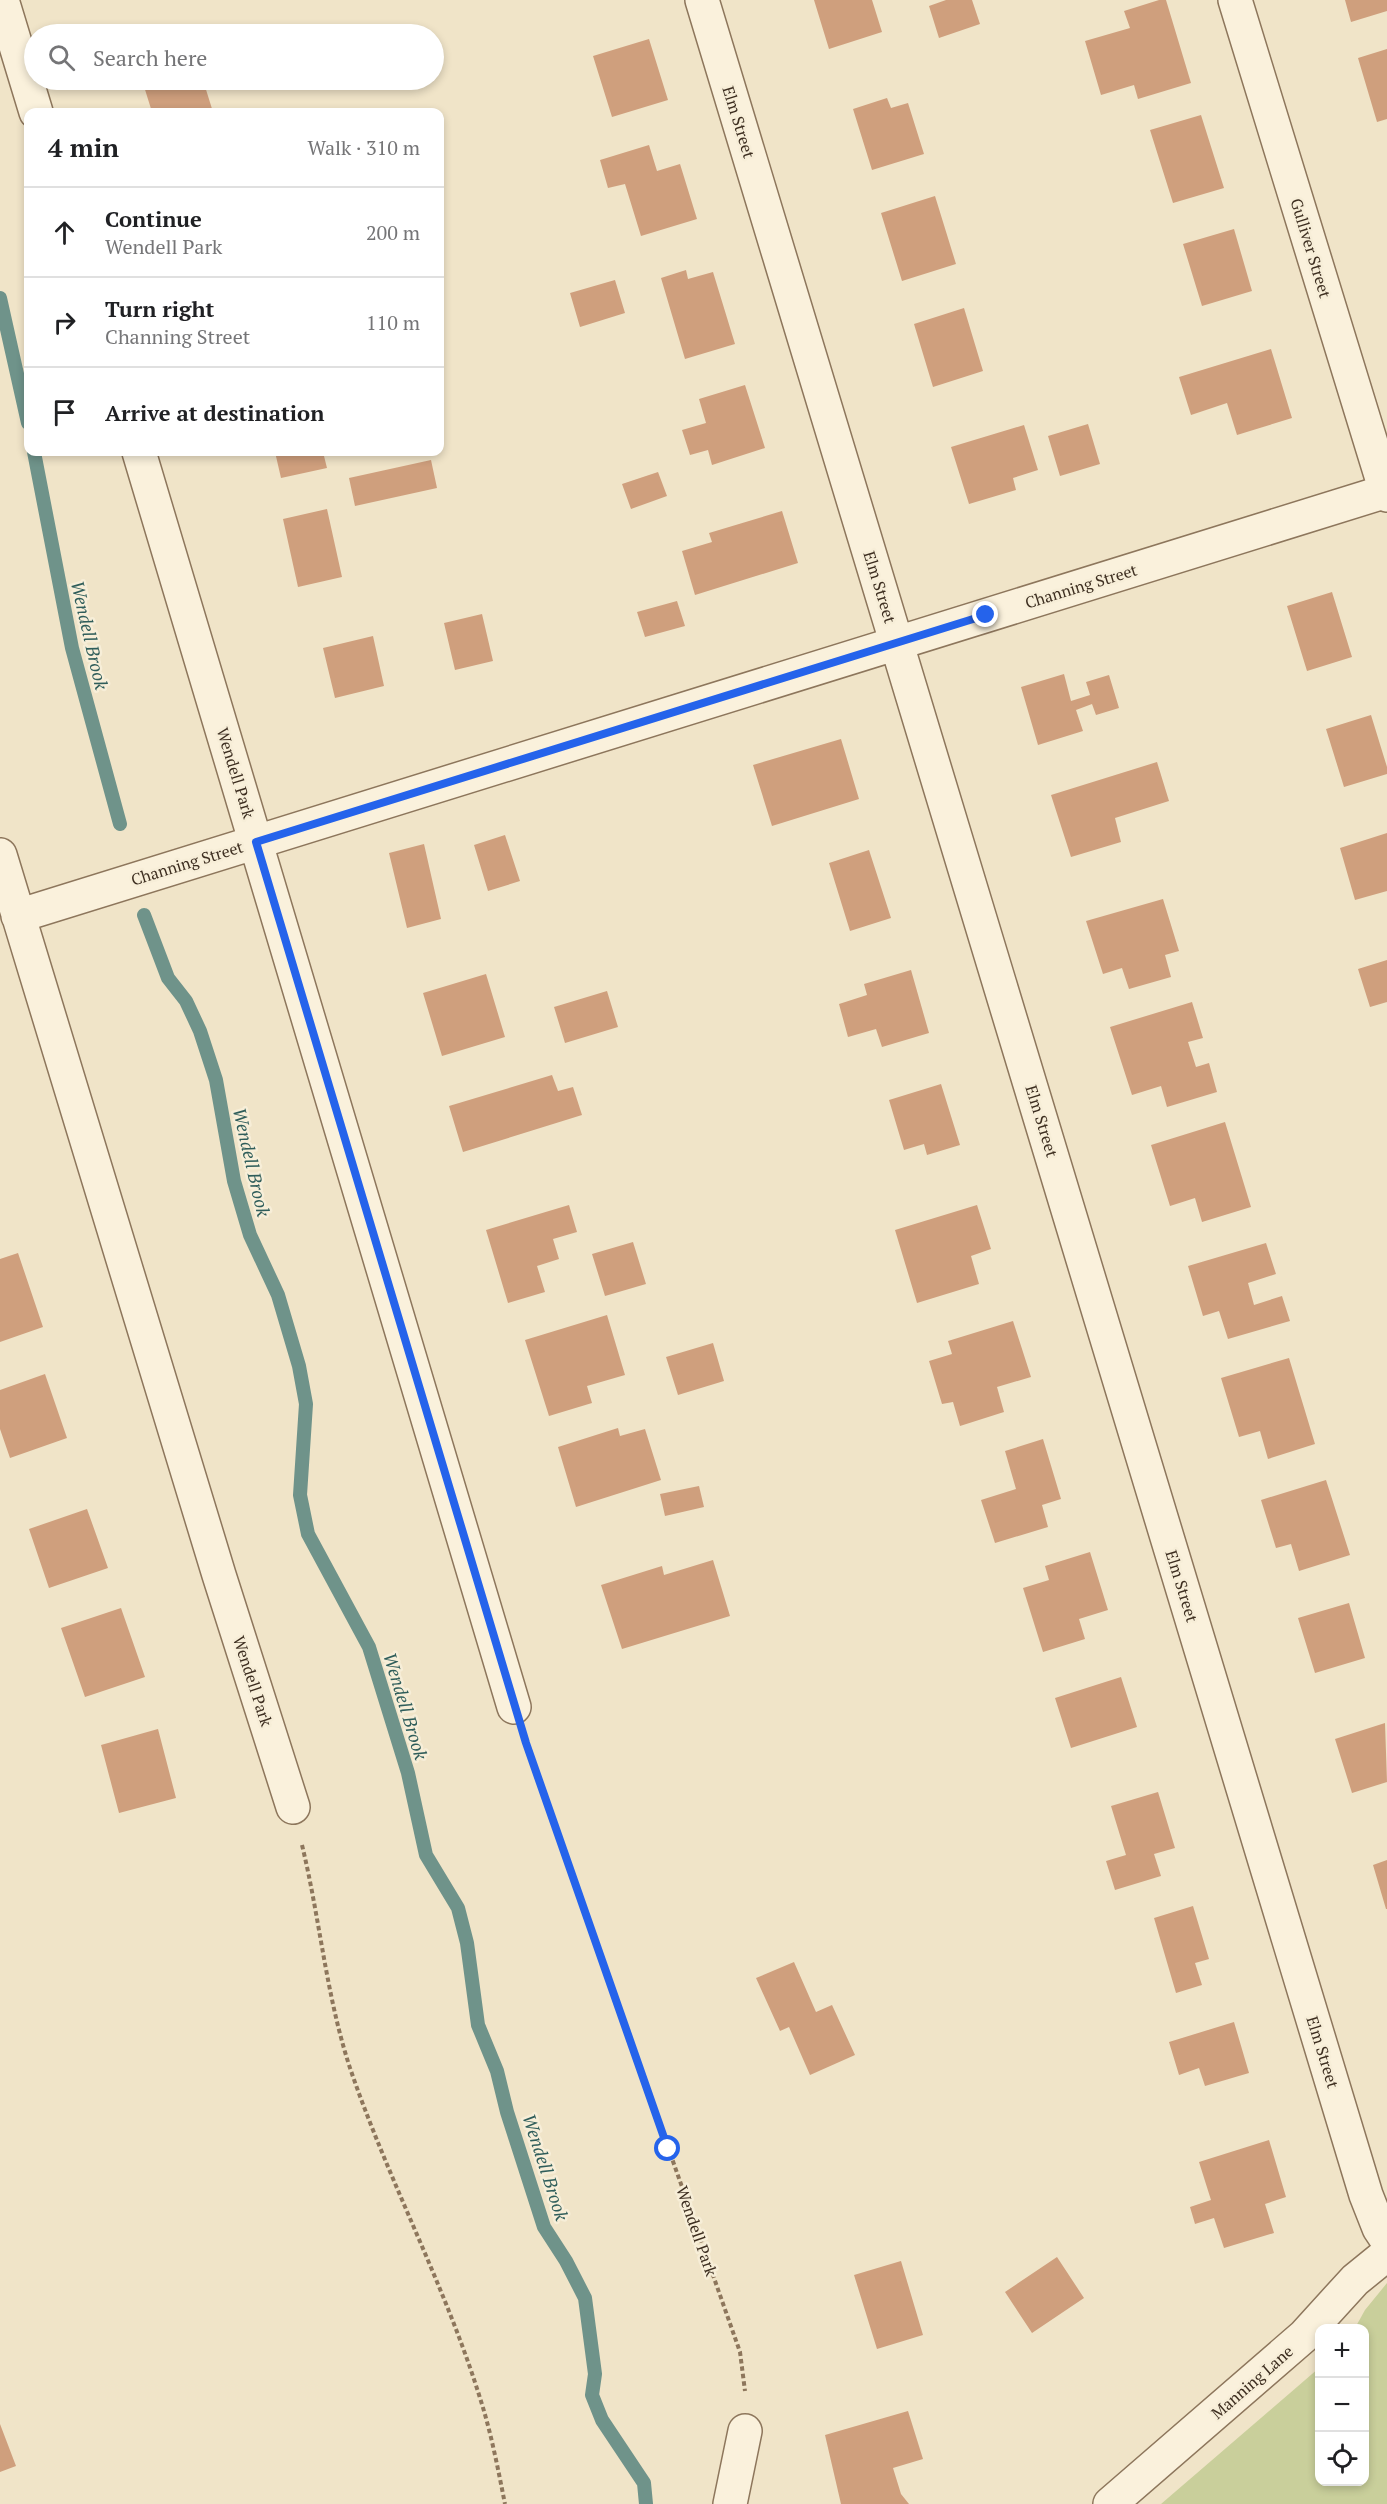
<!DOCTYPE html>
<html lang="en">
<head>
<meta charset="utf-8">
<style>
	body { margin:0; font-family:"PT Serif",serif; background:#f6f6f6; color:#202124 }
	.controls { position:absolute; right:18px; bottom:18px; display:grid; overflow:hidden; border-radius:12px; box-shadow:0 3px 9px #0003 }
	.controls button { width:54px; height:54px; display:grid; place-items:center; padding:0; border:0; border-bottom:2px solid #e0e0e0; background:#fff; color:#202124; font:30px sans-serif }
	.stop { position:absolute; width:18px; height:18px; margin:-14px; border:4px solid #2563eb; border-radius:50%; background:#fff }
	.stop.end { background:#2563eb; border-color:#fff; box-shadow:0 2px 6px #0008 }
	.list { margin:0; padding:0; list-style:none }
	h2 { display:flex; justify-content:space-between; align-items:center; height:78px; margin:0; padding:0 24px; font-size:26px }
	h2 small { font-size:20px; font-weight:400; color:#757577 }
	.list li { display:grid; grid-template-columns:39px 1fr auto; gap:18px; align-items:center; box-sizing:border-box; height:90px; padding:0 24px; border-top:2px solid #e0e0e0 }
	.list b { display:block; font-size:22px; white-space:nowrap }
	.list p { margin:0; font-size:20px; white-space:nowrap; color:#757577 }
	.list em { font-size:20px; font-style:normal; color:#757577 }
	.icon { flex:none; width:33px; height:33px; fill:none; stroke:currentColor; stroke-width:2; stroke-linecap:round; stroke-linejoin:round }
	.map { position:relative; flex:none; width:1387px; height:2504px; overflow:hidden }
	.search { position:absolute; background:#fff; box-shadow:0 3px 9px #0003; left:24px; top:24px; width:420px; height:66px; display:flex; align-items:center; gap:15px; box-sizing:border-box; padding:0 21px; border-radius:33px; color:#757577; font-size:22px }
	.panel { position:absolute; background:#fff; box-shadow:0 3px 9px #0003; left:24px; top:108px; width:420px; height:348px; border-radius:12px }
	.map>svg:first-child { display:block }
</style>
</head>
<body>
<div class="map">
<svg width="1387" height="2504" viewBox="0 0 1387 2504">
	<rect width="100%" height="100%" fill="#f0e4c8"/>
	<path fill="#c9cf9b" d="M 1387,2283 L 1387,2504 L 1161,2504 L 1319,2368 L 1320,2482 L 1364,2482 L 1364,2328 L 1355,2328 L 1365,2310 Z"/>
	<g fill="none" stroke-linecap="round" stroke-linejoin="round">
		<path stroke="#6f938a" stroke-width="14" d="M 0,298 L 28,423
			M 34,452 L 72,648 L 120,824
			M 144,915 L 168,978 L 186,1001 L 200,1031 L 216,1080 L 234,1181 L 250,1235 L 278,1295 L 299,1366 L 306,1404 L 300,1495 L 308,1534 L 369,1647 L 408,1773 L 426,1855 L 458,1908 L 467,1943 L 478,2025 L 497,2071 L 507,2112 L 544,2227 L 566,2261 L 585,2298 L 595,2374 L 592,2395 L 602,2420 L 644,2483 L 646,2504"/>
	</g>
	<path fill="#cf9f7d" d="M 814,0 L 872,0 L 882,32 L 829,49 Z
		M 946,0 L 972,0 L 980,24 L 939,38 L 929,6 Z
		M 1159,0 L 1166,0 L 1191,83 L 1138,99 L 1134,85 L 1101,95 L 1085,41 L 1130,28 L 1124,11 Z
		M 1345,0 L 1387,0 L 1387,11 L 1351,22 Z
		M 649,39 L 668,100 L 612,117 L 593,56 Z
		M 1387,49 L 1387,119 L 1377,122 L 1358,58 Z
		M 142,80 L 203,80 L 213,112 L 152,112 Z
		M 887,98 L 891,108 L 908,103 L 924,154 L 872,170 L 853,109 Z
		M 1201,115 L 1224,188 L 1173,203 L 1150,130 Z
		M 649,145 L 657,171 L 680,164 L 697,219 L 641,236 L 625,184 L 608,188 L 600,160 Z
		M 935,196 L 956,264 L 902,281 L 881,213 Z
		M 1234,229 L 1252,291 L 1202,306 L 1183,244 Z
		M 686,270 L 688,279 L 713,272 L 735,344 L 685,359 L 661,278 Z
		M 615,280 L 625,313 L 580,327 L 570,293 Z
		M 964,308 L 983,371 L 933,387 L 914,324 Z
		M 1271,349 L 1292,418 L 1237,435 L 1227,403 L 1191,415 L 1179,377 Z
		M 745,385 L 765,448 L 712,465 L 708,450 L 690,455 L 682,430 L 706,423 L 699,399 Z
		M 1088,424 L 1100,464 L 1060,476 L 1048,436 Z
		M 1024,425 L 1038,470 L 1013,478 L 1016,490 L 969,504 L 951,447 Z
		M 275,452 L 323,452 L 327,468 L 281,478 Z
		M 431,460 L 437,488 L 355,506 L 349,478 Z
		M 658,472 L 667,496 L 631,509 L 622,484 Z
		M 327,509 L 342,577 L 298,587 L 283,519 Z
		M 782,511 L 798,563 L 695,595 L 682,551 L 712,542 L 709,533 Z
		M 1332,592 L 1352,657 L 1307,671 L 1287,606 Z
		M 677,601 L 685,626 L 645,637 L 637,612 Z
		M 482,614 L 493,661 L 455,670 L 444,623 Z
		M 373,636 L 384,686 L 335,698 L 323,648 Z
		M 1064,674 L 1071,701 L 1090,695 L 1086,682 L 1109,675 L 1119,708 L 1096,715 L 1092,704 L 1076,710 L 1083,731 L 1038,745 L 1021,687 Z
		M 1371,715 L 1387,767 L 1387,774 L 1344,787 L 1326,729 Z
		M 841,739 L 859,799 L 772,826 L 753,765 Z
		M 1157,762 L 1169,801 L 1115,818 L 1121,842 L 1071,857 L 1051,795 Z
		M 1387,833 L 1387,891 L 1355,900 L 1340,848 Z
		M 505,835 L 520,881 L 488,891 L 474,845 Z
		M 424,844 L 441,919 L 407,928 L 389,853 Z
		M 869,850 L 891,918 L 850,931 L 829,863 Z
		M 1163,899 L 1179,951 L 1165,955 L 1171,977 L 1129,989 L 1122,968 L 1103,974 L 1086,921 Z
		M 1387,960 L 1387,1002 L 1370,1007 L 1358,969 Z
		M 911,970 L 929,1033 L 882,1047 L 876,1029 L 848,1037 L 839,1004 L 867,995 L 864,984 Z
		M 486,974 L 505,1037 L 442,1056 L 423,993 Z
		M 607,991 L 618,1027 L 565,1043 L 554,1007 Z
		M 1192,1002 L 1203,1038 L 1188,1042 L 1196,1067 L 1209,1063 L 1217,1092 L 1167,1107 L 1161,1086 L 1132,1095 L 1110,1027 Z
		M 552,1075 L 558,1091 L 573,1087 L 582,1115 L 463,1152 L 449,1106 Z
		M 941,1084 L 960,1145 L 927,1155 L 924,1144 L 904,1150 L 889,1100 Z
		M 1225,1122 L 1251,1207 L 1202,1222 L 1195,1198 L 1170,1206 L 1151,1145 Z
		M 569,1205 L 577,1232 L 553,1239 L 559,1259 L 537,1266 L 545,1292 L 508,1303 L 486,1230 Z
		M 977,1205 L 991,1249 L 971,1256 L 979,1284 L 917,1303 L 895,1230 Z
		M 633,1242 L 646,1284 L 605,1296 L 592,1254 Z
		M 1266,1243 L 1276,1274 L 1248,1283 L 1254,1305 L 1282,1296 L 1290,1321 L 1228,1339 L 1219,1311 L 1203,1316 L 1188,1266 Z
		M 18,1253 L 43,1327 L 0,1342 L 0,1259 Z
		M 607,1315 L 625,1375 L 587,1386 L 592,1403 L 549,1416 L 525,1340 Z
		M 1013,1321 L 1031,1377 L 997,1387 L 1004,1412 L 960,1426 L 953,1402 L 942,1404 L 929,1361 L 952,1354 L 948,1341 Z
		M 713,1343 L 724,1381 L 678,1395 L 666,1357 Z
		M 1289,1358 L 1315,1444 L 1268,1459 L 1260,1431 L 1239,1437 L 1221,1378 Z
		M 45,1374 L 67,1438 L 10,1458 L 0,1429 L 0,1390 Z
		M 618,1428 L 620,1436 L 645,1429 L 661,1480 L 576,1507 L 558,1447 Z
		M 1043,1439 L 1061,1499 L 1042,1505 L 1048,1527 L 995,1543 L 981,1500 L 1016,1489 L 1005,1451 Z
		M 1326,1480 L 1350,1555 L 1299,1571 L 1291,1544 L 1276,1548 L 1261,1500 Z
		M 699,1486 L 704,1507 L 665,1516 L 660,1494 Z
		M 87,1509 L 108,1568 L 49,1588 L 29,1529 Z
		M 1090,1552 L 1108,1610 L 1079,1619 L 1085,1639 L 1043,1652 L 1023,1588 L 1049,1580 L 1045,1566 Z
		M 713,1560 L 730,1616 L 622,1649 L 601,1585 L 662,1566 L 664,1575 Z
		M 1349,1603 L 1365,1658 L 1315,1673 L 1298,1618 Z
		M 121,1608 L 145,1677 L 85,1697 L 61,1628 Z
		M 1121,1677 L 1137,1727 L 1071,1748 L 1055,1698 Z
		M 1385,1723 L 1387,1782 L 1352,1793 L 1335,1739 Z
		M 158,1729 L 176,1798 L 119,1813 L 101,1745 Z
		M 1158,1792 L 1175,1848 L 1154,1854 L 1161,1876 L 1115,1890 L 1106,1861 L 1126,1855 L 1111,1806 Z
		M 1387,1860 L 1387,1909 L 1386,1909 L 1373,1865 Z
		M 1193,1906 L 1209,1959 L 1195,1963 L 1202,1985 L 1176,1993 L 1154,1918 Z
		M 794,1962 L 816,2012 L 832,2005 L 855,2055 L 810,2075 L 789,2027 L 780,2031 L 756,1978 Z
		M 1234,2022 L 1249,2073 L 1205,2086 L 1199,2068 L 1179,2075 L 1169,2042 Z
		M 1269,2140 L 1286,2197 L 1265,2204 L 1274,2233 L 1224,2248 L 1214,2218 L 1195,2224 L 1190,2207 L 1211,2200 L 1199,2162 Z
		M 1057,2257 L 1084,2298 L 1032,2333 L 1005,2292 Z
		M 901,2261 L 923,2335 L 877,2349 L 854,2275 Z
		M 908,2411 L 923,2459 L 893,2468 L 901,2494 L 909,2504 L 841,2504 L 825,2435 Z
		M 0,2424 L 16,2466 L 0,2472 Z"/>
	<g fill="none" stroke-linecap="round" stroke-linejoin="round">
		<g stroke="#8d765c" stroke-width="36">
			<path id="minor" d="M 2,0 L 36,112
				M 702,0 L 1366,2195 L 1379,2228 L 1387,2240
				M 1235,0 L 1387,495
				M 139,452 L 514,1707
				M 0,855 L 219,1575 L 293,1807
				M 18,916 L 1387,491
				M 730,2504 L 745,2431
				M 1110,2504 L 1304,2336 L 1355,2280 L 1387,2254"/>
		</g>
		<path stroke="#8d765c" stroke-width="4" stroke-dasharray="4.5 3" stroke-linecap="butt" d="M 526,1743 L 740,2352 L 745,2391
			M 302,1845 C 320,1919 326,1995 350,2068 C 388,2180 445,2285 480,2398 C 491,2432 498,2469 505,2504"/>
		<use href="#minor" stroke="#faf1dc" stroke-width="33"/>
	</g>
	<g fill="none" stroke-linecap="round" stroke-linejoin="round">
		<path stroke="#2563eb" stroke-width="8" d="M 668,2149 L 526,1743 L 256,842 L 986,615"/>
	</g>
	<g text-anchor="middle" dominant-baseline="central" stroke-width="5" stroke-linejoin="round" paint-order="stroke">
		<g font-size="16" fill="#3d2e20" stroke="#f7eed8">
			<text transform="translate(739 122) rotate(73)">Elm Street</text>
			<text transform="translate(1311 248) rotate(73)">Gulliver Street</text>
			<text transform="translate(1081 586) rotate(-17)">Channing Street</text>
			<text transform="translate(880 587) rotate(73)">Elm Street</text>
			<text transform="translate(236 773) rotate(73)">Wendell Park</text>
			<text transform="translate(187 863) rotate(-17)">Channing Street</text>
			<text transform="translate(1042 1121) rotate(73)">Elm Street</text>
			<text transform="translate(1182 1586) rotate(73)">Elm Street</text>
			<text transform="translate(253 1681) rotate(72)">Wendell Park</text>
			<text transform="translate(1323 2052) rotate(73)">Elm Street</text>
			<text transform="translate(697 2231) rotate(71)">Wendell Park</text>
			<text transform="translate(1252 2382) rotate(-41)">Manning Lane</text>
		</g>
		<g font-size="18" font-style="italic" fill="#2f5d5a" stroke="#f7eed8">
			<text transform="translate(90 635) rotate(77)">Wendell Brook</text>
			<text transform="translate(252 1162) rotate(77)">Wendell Brook</text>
			<text transform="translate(406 1706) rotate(73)">Wendell Brook</text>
			<text transform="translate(546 2167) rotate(72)">Wendell Brook</text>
		</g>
	</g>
</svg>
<div class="controls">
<button>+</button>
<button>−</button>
<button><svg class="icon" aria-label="locate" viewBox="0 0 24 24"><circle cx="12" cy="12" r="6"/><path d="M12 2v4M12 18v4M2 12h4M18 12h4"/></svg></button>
</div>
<div class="stop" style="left:668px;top:2149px"></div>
<div class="stop end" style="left:986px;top:615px"></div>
<div class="search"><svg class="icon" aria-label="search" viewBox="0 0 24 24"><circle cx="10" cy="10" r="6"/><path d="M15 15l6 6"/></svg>Search here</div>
<section class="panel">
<h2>4 min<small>Walk · 310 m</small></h2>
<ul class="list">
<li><svg class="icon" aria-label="ahead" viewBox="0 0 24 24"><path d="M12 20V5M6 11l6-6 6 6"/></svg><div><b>Continue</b><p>Wendell Park</p></div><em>200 m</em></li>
<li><svg class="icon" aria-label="right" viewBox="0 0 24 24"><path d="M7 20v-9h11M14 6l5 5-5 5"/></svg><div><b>Turn right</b><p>Channing Street</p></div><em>110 m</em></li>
<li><svg class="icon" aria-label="arrive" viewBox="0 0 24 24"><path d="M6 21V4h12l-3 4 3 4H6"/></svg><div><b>Arrive at destination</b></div></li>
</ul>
</section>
</div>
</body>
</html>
